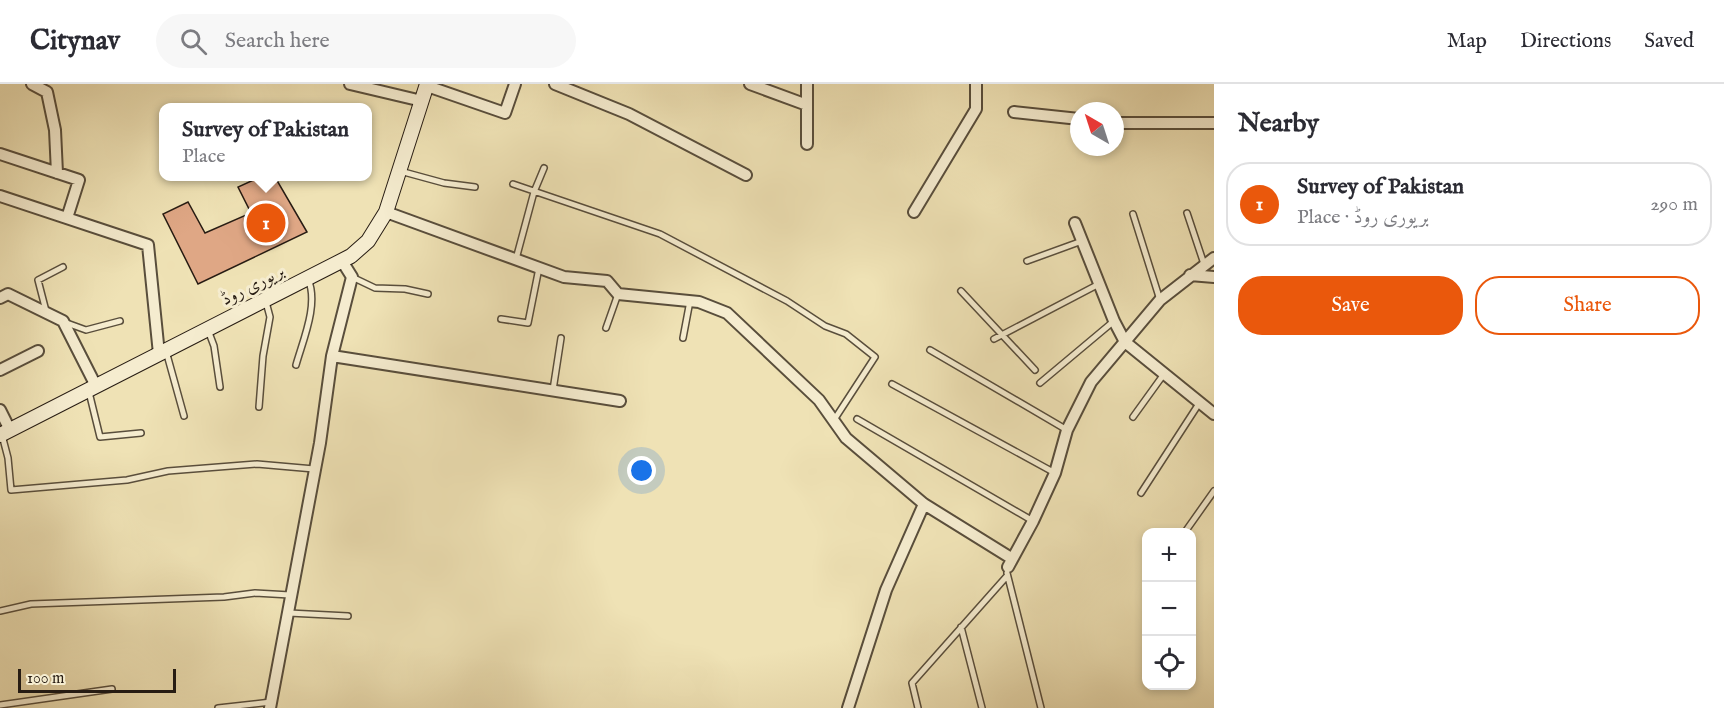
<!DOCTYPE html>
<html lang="en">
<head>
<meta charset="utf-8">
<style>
	body { margin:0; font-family:"IM FELL English",Amiri,serif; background:#f7f7f7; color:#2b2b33 }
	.controls { position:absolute; right:18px; bottom:18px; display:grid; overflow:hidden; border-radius:12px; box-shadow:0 3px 9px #0003 }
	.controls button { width:54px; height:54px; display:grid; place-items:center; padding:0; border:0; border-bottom:2px solid #e1e1e2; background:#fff; color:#2b2b33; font:30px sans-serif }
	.compass { position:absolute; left:1070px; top:18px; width:54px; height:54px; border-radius:50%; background:#fff; box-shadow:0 3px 9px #0003; rotate:321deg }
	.scale { position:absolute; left:18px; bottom:15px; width:158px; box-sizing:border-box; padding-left:6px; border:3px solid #271c13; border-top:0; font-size:16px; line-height:21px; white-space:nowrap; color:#271c13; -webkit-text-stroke:4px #f5eccf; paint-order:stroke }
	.you { position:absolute; left:642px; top:387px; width:21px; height:21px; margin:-15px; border:4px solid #fff; border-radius:50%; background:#1a73e8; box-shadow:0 0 0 9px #1a73e833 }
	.badge { display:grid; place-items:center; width:39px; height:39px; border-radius:50%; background:#ea580c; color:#fff; font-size:20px; font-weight:700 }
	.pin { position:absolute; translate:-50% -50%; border:3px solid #fff; box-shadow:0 2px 6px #0006 }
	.popup { position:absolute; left:159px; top:19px; width:213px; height:78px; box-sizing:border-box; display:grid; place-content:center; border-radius:12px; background:#fff; filter:drop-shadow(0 2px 4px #0005); font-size:20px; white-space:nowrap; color:#7c7c81 }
	.popup b { font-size:22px; color:#2b2b33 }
	.popup::after { content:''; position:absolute; left:50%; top:100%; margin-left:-12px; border:12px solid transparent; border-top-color:#fff }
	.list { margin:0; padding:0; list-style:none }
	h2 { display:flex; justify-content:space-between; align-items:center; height:78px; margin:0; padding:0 24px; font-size:26px }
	h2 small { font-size:20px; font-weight:400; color:#7c7c81 }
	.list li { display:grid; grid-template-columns:39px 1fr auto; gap:18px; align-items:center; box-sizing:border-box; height:84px; margin:0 12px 12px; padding:0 12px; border:2px solid #e1e1e2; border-radius:24px }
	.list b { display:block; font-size:22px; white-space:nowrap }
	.list p { margin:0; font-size:20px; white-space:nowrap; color:#7c7c81 }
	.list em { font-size:20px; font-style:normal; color:#7c7c81 }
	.actions { display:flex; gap:12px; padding:18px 24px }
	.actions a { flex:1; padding:14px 0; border:2px solid #ea580c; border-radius:24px; text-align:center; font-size:21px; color:#ea580c }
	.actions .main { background:#ea580c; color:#fff }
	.icon { flex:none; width:33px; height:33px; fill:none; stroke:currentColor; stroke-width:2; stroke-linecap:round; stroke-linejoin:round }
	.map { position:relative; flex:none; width:1214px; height:624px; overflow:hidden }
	header { display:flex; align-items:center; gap:36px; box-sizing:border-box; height:84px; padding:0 30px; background:#fff; border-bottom:2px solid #e1e1e2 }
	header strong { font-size:28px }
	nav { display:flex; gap:33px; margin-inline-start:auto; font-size:21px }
	.search { width:420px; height:54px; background:#f7f7f7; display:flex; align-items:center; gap:15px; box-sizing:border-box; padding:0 21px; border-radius:33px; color:#7c7c81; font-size:22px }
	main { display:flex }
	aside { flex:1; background:#fff }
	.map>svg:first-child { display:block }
</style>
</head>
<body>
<header>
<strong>Citynav</strong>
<div class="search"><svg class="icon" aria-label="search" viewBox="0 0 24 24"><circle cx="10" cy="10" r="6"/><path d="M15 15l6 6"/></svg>Search here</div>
<nav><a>Map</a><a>Directions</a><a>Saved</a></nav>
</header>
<main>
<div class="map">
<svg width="1214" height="624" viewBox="0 0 1214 624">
	<rect width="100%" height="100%" fill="#efe2b5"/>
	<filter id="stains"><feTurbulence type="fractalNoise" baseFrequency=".00333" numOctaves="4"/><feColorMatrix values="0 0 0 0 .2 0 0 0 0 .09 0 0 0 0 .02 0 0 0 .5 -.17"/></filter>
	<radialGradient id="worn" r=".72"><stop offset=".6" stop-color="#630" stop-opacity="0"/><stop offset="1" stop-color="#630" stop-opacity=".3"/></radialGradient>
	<path fill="#dfa785" stroke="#271c13" stroke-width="1.5" d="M 260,93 L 275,93 L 307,148 L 198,200 L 163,130 L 188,118 L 205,149 L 251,129 L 238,103 Z"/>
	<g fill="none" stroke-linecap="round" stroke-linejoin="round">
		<g stroke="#594e3c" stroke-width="8">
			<path id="lane" d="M 400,87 L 444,99 L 475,103
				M 513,100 L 660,150 L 787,217 L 825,242 L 846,250 L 875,273 L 834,336
				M 1187,129 L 1204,180
				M 1133,130 L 1160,216
				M 516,175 L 534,108 L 544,84
				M 1027,177 L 1082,157
				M 352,193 L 375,204 L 405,205 L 428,210
				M 961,207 L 1035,286
				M 46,227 L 38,196 L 63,183
				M 501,235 L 528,239 L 539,184
				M 64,238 L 86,246 L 120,237
				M 606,244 L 618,210
				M 208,246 L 214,262 L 220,303
				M 683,254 L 690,217
				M 994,255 L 1099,200
				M 930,266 L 1067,346
				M 166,267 L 184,332
				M 296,281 C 303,256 319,220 308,195
				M 1040,299 L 1114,237
				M 892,300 L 1055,389
				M 553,306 L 561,254
				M 89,308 L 100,353 L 141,349
				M 259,323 L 263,272 L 270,233 L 266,218
				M 1133,333 L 1164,290
				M 857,335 L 1033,437
				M 2,351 L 8,374 L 11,406 L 127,396 L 168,387 L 257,380 L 314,385
				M 1141,409 L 1200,318
				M 1185,448 L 1214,407
				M 1007,489 L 1041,624
				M 0,527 L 31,520 L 224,513 L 255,509 L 290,511
				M 289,529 L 348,532
				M 961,543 L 982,624
				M 0,621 L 112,605
				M 218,624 L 271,618
				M 918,624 L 912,599 L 1007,492"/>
		</g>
		<g stroke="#594e3c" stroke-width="14">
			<path id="street" d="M 32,0 L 47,8 L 55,46 L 57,89
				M 350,0 L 422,17
				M 555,0 L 629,30 L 746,91
				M 750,0 L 807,21
				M 427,2 L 505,29 L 515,0
				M 1014,28 L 1079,35
				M 1115,39 L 1214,39
				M 807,60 L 807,0
				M 0,70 L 79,96 L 67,134
				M 0,112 L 148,161 L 159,270
				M 386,128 L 564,193 L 607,197 L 618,210 L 699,218 L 727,229 L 819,316 L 846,354 L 924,420 L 1011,474
				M 914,128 L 976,25 L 976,0
				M 1075,139 L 1114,237 L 1125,258 L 1214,330
				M 1190,191 L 1214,193
				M 0,214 L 8,210 L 63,237 L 96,302
				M 332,272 L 620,317
				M 0,286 L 38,267
				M 0,326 L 10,346
				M 1008,483 L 1033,437 L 1055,389 L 1067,346 L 1091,298 L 1160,216 L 1214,174
				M 270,624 L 320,359 L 332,272 L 352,193 L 342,177
				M 848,624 L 886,506 L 924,420"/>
		</g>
		<g stroke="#271c13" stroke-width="16">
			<path id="secondary" d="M 0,351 L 351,172 L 368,157 L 386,128 L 427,0"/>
		</g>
		<use href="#lane" stroke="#f5eccf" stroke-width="5"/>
		<use href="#street" stroke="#f5eccf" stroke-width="10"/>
		<use href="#secondary" stroke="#f5eccf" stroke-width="14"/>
	</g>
	<g text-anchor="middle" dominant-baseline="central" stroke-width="6" stroke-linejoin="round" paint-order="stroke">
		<g font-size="18" fill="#271c13" stroke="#f5eccf">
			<text transform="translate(253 202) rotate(-27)">بریوری روڈ</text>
		</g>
	</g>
	<rect width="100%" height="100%" filter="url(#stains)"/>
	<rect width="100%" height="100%" fill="url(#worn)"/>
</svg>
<div class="controls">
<button>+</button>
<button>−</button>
<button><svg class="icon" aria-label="locate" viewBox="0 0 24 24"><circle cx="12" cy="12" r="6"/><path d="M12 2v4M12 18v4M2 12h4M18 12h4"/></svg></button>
</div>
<svg class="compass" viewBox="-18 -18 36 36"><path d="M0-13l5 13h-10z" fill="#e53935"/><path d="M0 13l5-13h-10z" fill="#7c7c81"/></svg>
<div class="scale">100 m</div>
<div class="you"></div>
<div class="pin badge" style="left:266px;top:139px">1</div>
<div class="popup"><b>Survey of Pakistan</b>Place</div>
</div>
<aside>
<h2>Nearby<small></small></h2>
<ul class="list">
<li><span class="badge">1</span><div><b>Survey of Pakistan</b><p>Place · بریوری روڈ</p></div><em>290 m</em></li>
</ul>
<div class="actions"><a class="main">Save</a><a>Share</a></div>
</aside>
</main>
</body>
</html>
